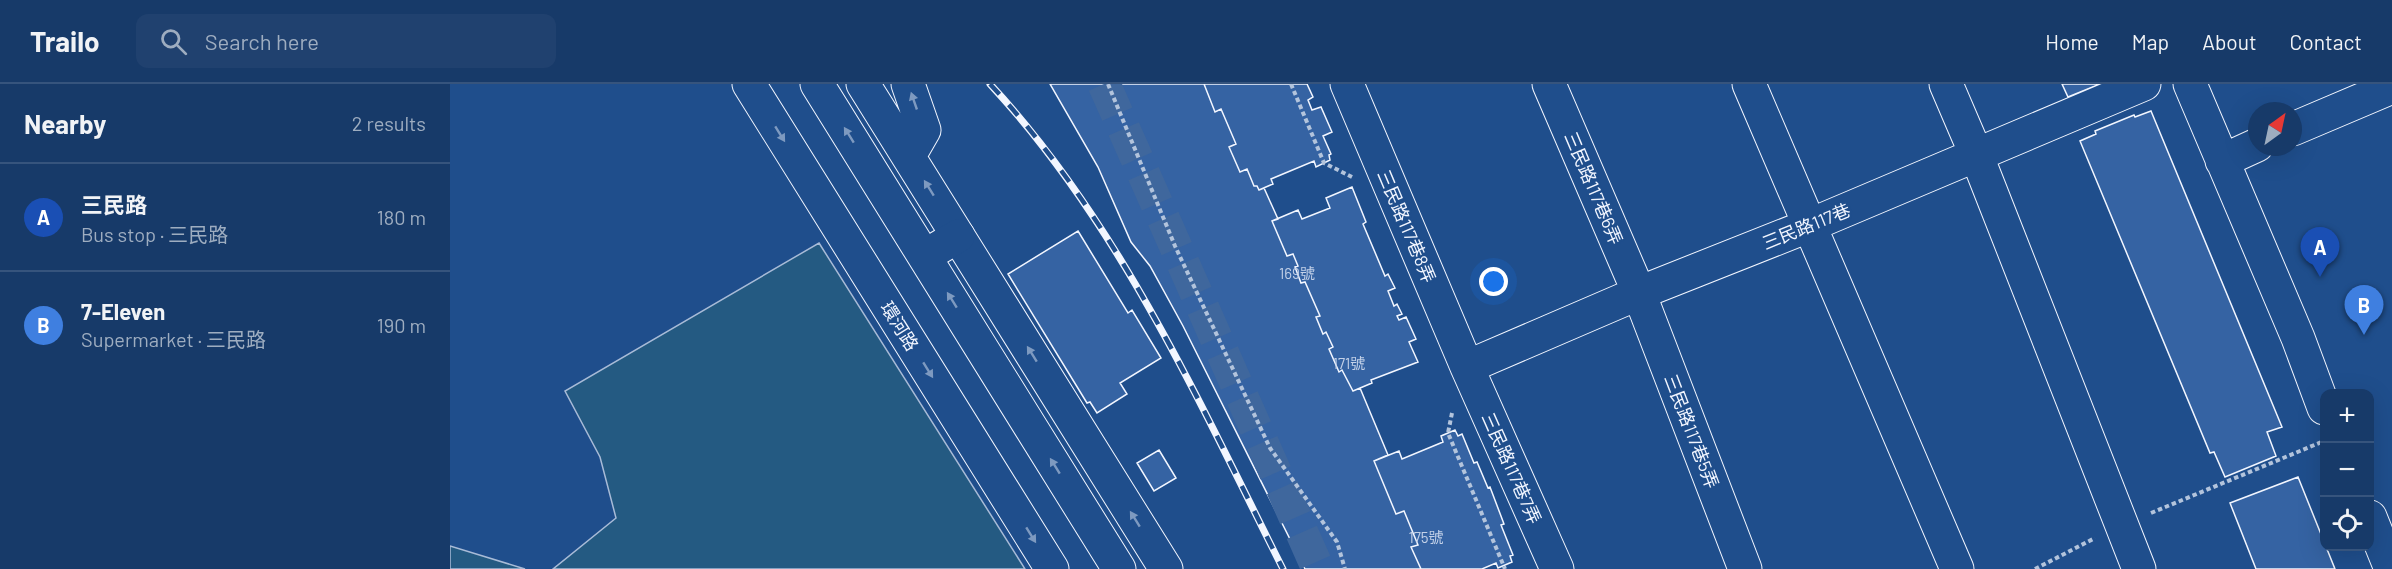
<!DOCTYPE html>
<html lang="en">
<head>
<meta charset="utf-8">
<style>
	body { margin:0; font-family:Barlow,"Noto Sans TC",sans-serif; background:#20416f; color:#f1f3f6 }
	.controls { position:absolute; right:18px; bottom:18px; display:grid; overflow:hidden; border-radius:12px; box-shadow:0 6px 24px #0002 }
	.controls button { width:54px; height:54px; display:grid; place-items:center; padding:0; border:0; border-bottom:2px solid #36547d; background:#173a69; color:#f1f3f6; font:30px sans-serif }
	.compass { position:absolute; left:1798px; top:18px; width:54px; height:54px; border-radius:50%; background:#173a69; box-shadow:0 6px 24px #0002; rotate:33deg }
	.you { position:absolute; left:1044px; top:198px; width:21px; height:21px; margin:-15px; border:4px solid #fff; border-radius:50%; background:#1a73e8; box-shadow:0 0 0 9px #1a73e833 }
	.badge { display:grid; place-items:center; width:39px; height:39px; border-radius:50%; background:#ffb74d; color:#fff; font-size:20px; font-weight:700 }
	.pin { position:absolute; translate:-50% -50px; filter:drop-shadow(0 2px 3px #0008) }
	.pin::after { content:''; position:absolute; top:32px; width:21px; height:18px; background:inherit; clip-path:polygon(0 0,100% 0,50% 100%) }
	.list { margin:0; padding:0; list-style:none }
	h2 { display:flex; justify-content:space-between; align-items:center; height:78px; margin:0; padding:0 24px; font-size:26px }
	h2 small { font-size:20px; font-weight:400; color:#9eadc0 }
	.list li { display:grid; grid-template-columns:39px 1fr auto; gap:18px; align-items:center; box-sizing:border-box; height:108px; padding:0 24px; border-top:2px solid #36547d }
	.list b { display:block; font-size:22px; white-space:nowrap }
	.list p { margin:0; font-size:20px; white-space:nowrap; color:#9eadc0 }
	.list em { font-size:20px; font-style:normal; color:#9eadc0 }
	.icon { flex:none; width:33px; height:33px; fill:none; stroke:currentColor; stroke-width:2; stroke-linecap:round; stroke-linejoin:round }
	.map { position:relative; flex:none; width:1942px; height:485px; overflow:hidden }
	header { display:flex; align-items:center; gap:36px; box-sizing:border-box; height:84px; padding:0 30px; background:#173a69; border-bottom:2px solid #36547d }
	header strong { font-size:28px }
	nav { display:flex; gap:33px; margin-inline-start:auto; font-size:21px }
	.search { width:420px; height:54px; background:#20416f; display:flex; align-items:center; gap:15px; box-sizing:border-box; padding:0 21px; border-radius:12px; color:#9eadc0; font-size:22px }
	main { display:flex }
	aside { flex:1; background:#173a69 }
	.map>svg:first-child { display:block }
</style>
</head>
<body>
<header>
<strong>Trailo</strong>
<div class="search"><svg class="icon" aria-label="search" viewBox="0 0 24 24"><circle cx="10" cy="10" r="6"/><path d="M15 15l6 6"/></svg>Search here</div>
<nav><a>Home</a><a>Map</a><a>About</a><a>Contact</a></nav>
</header>
<main>
<aside>
<h2>Nearby<small>2 results</small></h2>
<ul class="list">
<li><span class="badge" style="background:#1a4fb4">A</span><div><b>三民路</b><p>Bus stop · 三民路</p></div><em>180 m</em></li>
<li><span class="badge" style="background:#3f7fe0">B</span><div><b>7-Eleven</b><p>Supermarket · 三民路</p></div><em>190 m</em></li>
</ul>
</aside>
<div class="map">
<svg width="1942" height="485" viewBox="0 0 1942 485">
	<rect width="100%" height="100%" fill="#1f4e8c"/>
	<path fill="#245a82" stroke="#a8bbd7" stroke-width="1.5" d="M 369,159 L 575,485 L 103,485 L 166,434 L 150,373 L 115,307 Z
		M 0,462 L 75,485 L 0,485 Z"/>
	<path fill="#3563a3" stroke="#f2f6ff" stroke-width="1.5" d="M 600,0 L 754,0 L 765,28 L 771,25 L 786,60 L 779,63 L 790,88 L 797,85 L 804,102 L 807,102 L 809,106 L 814,104 L 828,135 L 822,137 L 837,172 L 843,170 L 848,182 L 845,183 L 851,199 L 855,198 L 870,232 L 866,233 L 873,250 L 876,248 L 883,263 L 879,265 L 889,288 L 892,286 L 903,307 L 910,304 L 938,371 L 924,377 L 946,430 L 954,427 L 968,461 L 961,463 L 971,485 L 855,485 L 733,242 L 700,182 L 681,158 L 648,83 Z
		M 754,0 L 857,0 L 863,13 L 858,16 L 862,26 L 871,23 L 882,48 L 873,52 L 881,70 L 879,71 L 880,76 L 866,83 L 864,77 L 821,95 L 823,100 L 809,106 L 807,102 L 804,102 L 797,85 L 790,88 L 779,63 L 786,60 L 771,25 L 765,28 Z
		M 1612,0 L 1650,0 L 1618,13 Z
		M 1701,27 L 1832,343 L 1817,348 L 1826,372 L 1775,393 L 1764,368 L 1760,369 L 1630,57 L 1646,50 L 1645,47 L 1684,31 L 1685,33 Z
		M 902,103 L 916,138 L 913,140 L 935,192 L 938,190 L 945,204 L 938,207 L 944,222 L 947,220 L 952,230 L 947,232 L 949,236 L 956,233 L 966,255 L 959,258 L 968,278 L 921,296 L 922,299 L 903,307 L 892,286 L 889,288 L 879,265 L 883,263 L 876,248 L 873,250 L 866,233 L 870,232 L 855,198 L 851,199 L 845,183 L 848,182 L 843,170 L 837,172 L 822,137 L 848,126 L 852,135 L 880,124 L 876,114 Z
		M 628,147 L 678,229 L 682,226 L 711,274 L 670,299 L 677,310 L 647,329 L 640,318 L 637,319 L 558,190 Z
		M 1005,346 L 1008,352 L 1012,350 L 1024,379 L 1027,378 L 1038,404 L 1040,403 L 1054,440 L 1051,441 L 1063,471 L 1060,472 L 1062,478 L 1048,484 L 1046,479 L 1032,485 L 971,485 L 961,463 L 968,461 L 954,427 L 946,430 L 924,377 L 949,367 L 952,375 L 993,358 L 991,352 Z
		M 709,366 L 726,394 L 704,407 L 687,379 Z
		M 1848,393 L 1885,485 L 1806,485 L 1780,419 Z"/>
	<g fill="none" stroke-linecap="round" stroke-linejoin="round">
		<path stroke="#3f679d" stroke-width="33" stroke-dasharray="33 16" stroke-linecap="butt" d="M 654,0 L 868,485"/>
		<g stroke="#f2f6ff" stroke-width="35">
			<path id="minor" d="M 413,0 L 716,485
				M 458,0 L 474,46 L 459,72
				M 897,0 L 1017,283 L 1107,485
				M 1099,0 L 1189,209 L 1295,485
				M 1299,0 L 1507,485
				M 1496,0 L 1526,70 L 1689,485
				M 1740,0 L 1848,254 L 1874,324
				M 1843,45 L 1942,3
				M 1772,77 L 1807,61
				M 1017,283 L 1189,209 L 1358,142 L 1694,0
				M 1920,433 L 1941,485"/>
		</g>
		<g stroke="#f2f6ff" stroke-width="35">
			<path id="highway" d="M 299,0 L 602,485
				M 367,0 L 669,485
				M 475,172 L 508,152"/>
		</g>
		<path stroke="#b3c4dc" stroke-width="4" stroke-dasharray="4.5 3" stroke-linecap="butt" d="M 658,0 L 725,162 L 820,364 L 887,458 L 895,485
			M 841,0 L 874,79 L 902,93
			M 1002,329 L 998,349 L 1055,485
			M 1701,429 L 1874,357
			M 1585,485 L 1645,454"/>
		<use href="#minor" stroke="#1f4e8c" stroke-width="33"/>
		<use href="#highway" stroke="#1f4e8c" stroke-width="33"/>
		<g stroke="#f2f6ff" stroke-width="7">
			<path id="rail" d="M 540,0 C 670,140 748,316 833,485"/>
		</g>
		<use href="#rail" stroke="#1f4e8c" stroke-width="4.5" stroke-dasharray="14" stroke-linecap="butt"/>
	</g>
	<defs><path id="oneway-solid" d="M-6-.8H1V-3.2L6.5 0L1 3.2V.8H-6Z" transform="scale(1.5)"/></defs>
	<g fill="#7e9ac0">
		<use href="#oneway-solid" transform="translate(464 17) rotate(-109)"/>
		<use href="#oneway-solid" transform="translate(330 50) rotate(58)"/>
		<use href="#oneway-solid" transform="translate(399 51) rotate(-122)"/>
		<use href="#oneway-solid" transform="translate(479 104) rotate(-122)"/>
		<use href="#oneway-solid" transform="translate(502 216) rotate(-122)"/>
		<use href="#oneway-solid" transform="translate(582 270) rotate(-122)"/>
		<use href="#oneway-solid" transform="translate(478 286) rotate(58)"/>
		<use href="#oneway-solid" transform="translate(605 382) rotate(-122)"/>
		<use href="#oneway-solid" transform="translate(685 435) rotate(-122)"/>
		<use href="#oneway-solid" transform="translate(581 451) rotate(58)"/>
	</g>
	<g text-anchor="middle" dominant-baseline="central" stroke-width="4.5" stroke-linejoin="round" paint-order="stroke">
		<g font-size="15" fill="#c3d1e8">
			<text x="847" y="189">169號</text>
			<text x="899" y="279">171號</text>
			<text x="976" y="453">175號</text>
		</g>
		<g font-size="18" fill="#f2f6ff" stroke="#1f4e8c">
			<text transform="translate(1144 104) rotate(67)">三民路117巷6弄</text>
			<text transform="translate(957 142) rotate(67)">三民路117巷8弄</text>
			<text transform="translate(1356 142) rotate(-22)">三民路117巷</text>
			<text transform="translate(450 242) rotate(58)">環河路</text>
			<text transform="translate(1242 347) rotate(69)">三民路117巷5弄</text>
			<text transform="translate(1062 384) rotate(66)">三民路117巷7弄</text>
		</g>
	</g>
</svg>
<div class="controls">
<button>+</button>
<button>−</button>
<button><svg class="icon" aria-label="locate" viewBox="0 0 24 24"><circle cx="12" cy="12" r="6"/><path d="M12 2v4M12 18v4M2 12h4M18 12h4"/></svg></button>
</div>
<svg class="compass" viewBox="-18 -18 36 36"><path d="M0-13l5 13h-10z" fill="#e53935"/><path d="M0 13l5-13h-10z" fill="#9eadc0"/></svg>
<div class="you"></div>
<div class="pin badge" style="left:1870px;top:193px;background:#1a4fb4">A</div>
<div class="pin badge" style="left:1914px;top:251px;background:#3f7fe0">B</div>
</div>
</main>
</body>
</html>
